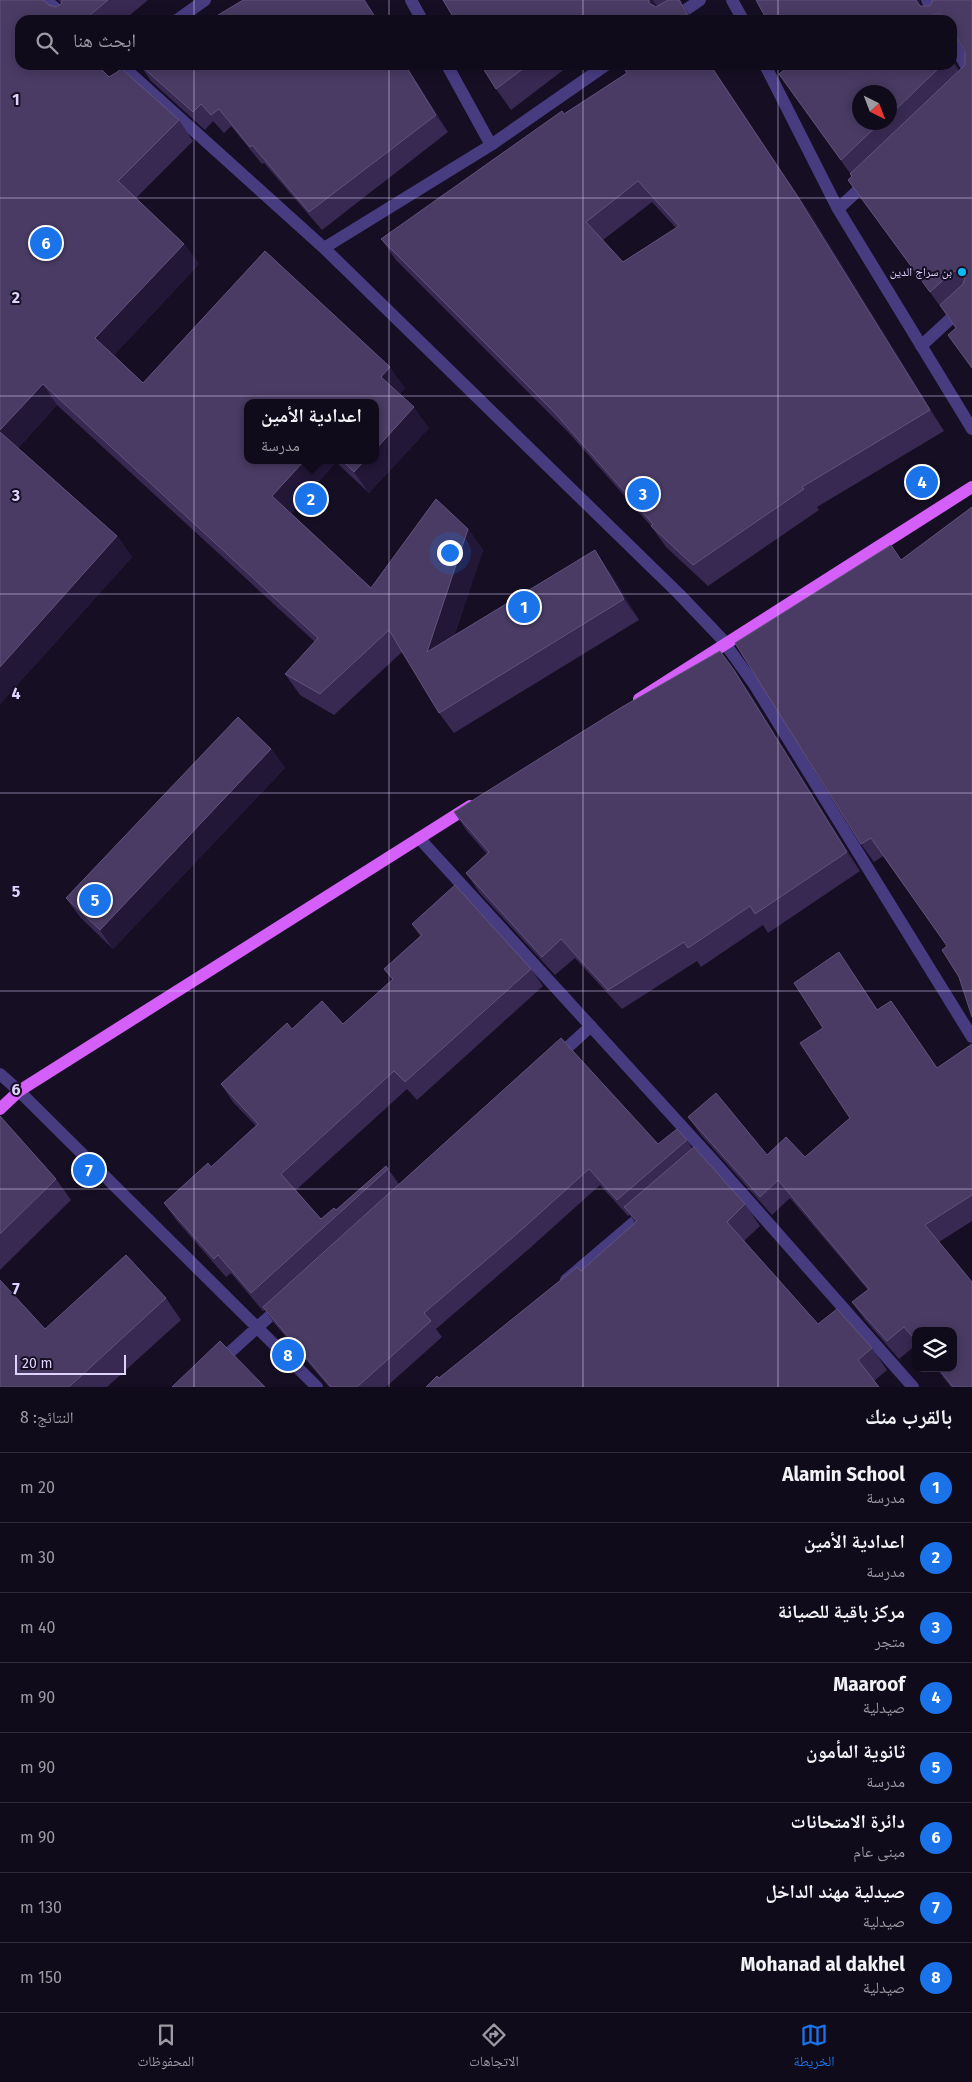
<!DOCTYPE html>
<html lang="ar">
<head>
<meta charset="utf-8">
<style>
	body { margin:0; font-family:"Fira Sans","Noto Naskh Arabic",sans-serif; background:#191424; color:#f1f3f6; direction:rtl }
	.controls { position:absolute; right:15px; bottom:15px; display:grid; overflow:hidden; border-radius:10px; box-shadow:0 2px 12px #0003 }
	.controls button { width:45px; height:45px; display:grid; place-items:center; padding:0; border:0; border-bottom:1px solid #302b3a; background:#100b1b; color:#f1f3f6; font:25px sans-serif }
	.compass { position:absolute; left:852px; top:85px; width:45px; height:45px; border-radius:50%; background:#100b1b; box-shadow:0 2px 12px #0003; rotate:138deg }
	.scale { position:absolute; left:15px; bottom:12px; width:111px; box-sizing:border-box; padding-left:5px; border:2px solid #ded3fd; border-top:0; font-size:14px; line-height:18px; white-space:nowrap; color:#ded3fd; -webkit-text-stroke:4px #160f24; paint-order:stroke }
	.you { position:absolute; left:449px; top:552px; width:18px; height:18px; margin:-12px; border:4px solid #fff; border-radius:50%; background:#1a73e8; box-shadow:0 0 0 8px #1a73e833 }
	.badge { display:grid; place-items:center; width:32px; height:32px; border-radius:50%; background:#1a73e8; color:#fff; font-size:16px; font-weight:700 }
	.pin { position:absolute; translate:-50% -50%; border:2px solid #fff; box-shadow:0 1px 5px #0006 }
	.popup { position:absolute; left:244px; top:399px; width:135px; height:65px; box-sizing:border-box; display:grid; place-content:center; border-radius:10px; background:#100b1b; filter:drop-shadow(0 1px 4px #0005); font-size:16px; white-space:nowrap; color:#9c9ba3 }
	.popup b { font-size:19px; color:#f1f3f6 }
	.popup::after { content:''; position:absolute; left:50%; top:100%; margin-left:-10px; border:10px solid transparent; border-top-color:#100b1b }
	.list { margin:0; padding:0; list-style:none }
	h2 { display:flex; justify-content:space-between; align-items:center; height:65px; margin:0; padding:0 20px; font-size:21px }
	h2 small { font-size:16px; font-weight:400; color:#9c9ba3 }
	.list li { display:grid; grid-template-columns:32px 1fr auto; gap:15px; align-items:center; box-sizing:border-box; height:70px; padding:0 20px; border-top:1px solid #302b3a }
	.list b { display:block; font-size:19px; white-space:nowrap }
	.list p { margin:0; font-size:16px; white-space:nowrap; color:#9c9ba3 }
	.list em { font-size:16px; font-style:normal; color:#9c9ba3 }
	.icon { flex:none; width:28px; height:28px; fill:none; stroke:currentColor; stroke-width:2; stroke-linecap:round; stroke-linejoin:round }
	.map { position:relative; flex:none; width:972px; height:1387px; overflow:hidden; direction:ltr }
	.search { position:absolute; background:#100b1b; box-shadow:0 2px 12px #0003; left:15px; right:15px; top:15px; height:55px; display:flex; align-items:center; gap:12px; box-sizing:border-box; padding:0 18px; border-radius:15px; color:#9c9ba3; font-size:19px }
	.sheet { height:625px; background:#100b1b }
	nav { display:flex; justify-content:space-around; align-items:center; box-sizing:border-box; height:70px; border-top:1px solid #302b3a; background:#100b1b; font-size:14px; color:#9c9ba3 }
	nav a { display:grid; justify-items:center; gap:2px }
	nav .on { color:#1a73e8 }
	.map>svg:first-child { display:block }
</style>
</head>
<body>
<div class="map">
<svg width="972" height="1387" viewBox="0 0 972 1387">
	<rect width="100%" height="100%" fill="#160f24"/>
	<g fill="none" stroke-linecap="round" stroke-linejoin="round">
		<path stroke="#483c81" stroke-width="12" d="M 46,0 L 69,20
			M 411,0 L 422,20
			M 732,0 L 743,20
			M 927,0 L 939,20
			M 177,20 L 205,0
			M 671,20 L 700,0
			M 952,42 L 972,76
			M 121,65 L 324,248 L 679,594 L 721,638 L 754,684 L 972,1037
			M 447,65 L 491,145
			M 765,65 L 838,209 L 972,429
			M 838,209 L 869,180
			M 324,248 L 491,145 L 606,65
			M 921,346 L 972,299
			M 419,838 L 710,1157 L 913,1387
			M 556,1058 L 591,1026
			M 0,1074 L 19,1091 L 317,1387
			M 566,1280 L 646,1212
			M 218,1363 L 281,1306"/>
		<path stroke="#d55ff9" stroke-width="12" d="M 639,699 L 972,487
			M 0,1109 L 19,1091 L 470,806"/>
	</g>
	<path fill="#372951" fill-rule="evenodd" d="M 0,0 L 56,7 L 61,4 L 61,3 L 58,0 L 148,0 L 124,20 L 20,20 L 179,120 L 193,141 L 136,198 L 184,244 L 199,264 L 114,355 L 143,383 L 405,388 L 400,394 L 429,428 L 369,493 L 336,462 L 291,513 L 371,588 L 468,529 L 483,550 L 454,636 L 609,571 L 639,620 L 454,733 L 439,713 L 402,652 L 334,715 L 300,695 L 285,674 L 315,642 L 57,405 L 18,448 L 117,536 L 132,557 L 0,704 ZM 375,403 L 375,460 L 247,460 Z
		M 443,0 L 680,0 L 682,2 L 681,3 L 693,20 L 455,20 Z
		M 756,0 L 920,0 L 920,4 L 921,6 L 929,6 L 972,0 L 972,368 L 948,335 L 956,328 L 848,180 L 852,176 L 779,74 L 790,65 L 952,65 L 952,57 L 959,70 L 965,65 L 965,51 L 955,35 L 952,35 L 952,20 L 767,20 ZM 890,92 L 890,122 L 860,122 Z
		M 140,65 L 406,65 L 448,132 L 322,230 L 264,163 L 262,164 L 231,126 L 224,133 L 213,121 L 205,130 L 151,81 Z
		M 481,65 L 570,65 L 511,110 L 496,89 Z
		M 622,65 L 711,65 L 811,215 L 944,431 L 817,507 L 819,510 L 708,586 L 666,547 L 651,526 L 569,433 L 396,260 L 381,239 L 564,114 L 627,73 ZM 652,202 L 676,228 L 623,262 L 603,240 Z
		M 891,545 L 959,977 L 947,946 L 883,856 L 874,862 L 861,844 Z
		M 747,689 L 860,871 L 768,933 L 763,925 L 701,967 L 697,961 L 622,1009 L 575,958 L 555,975 L 479,892 L 466,873 L 487,854 L 467,831 L 454,812 Z
		M 271,749 L 285,768 L 113,949 L 80,917 L 66,898 Z
		M 412,924 L 531,969 L 543,986 L 417,1100 L 407,1089 L 296,1190 L 321,1219 L 336,1210 L 388,1169 L 399,1184 L 687,1140 L 692,1148 L 745,1204 L 760,1226 L 744,1241 L 818,1324 L 872,1348 L 887,1370 L 874,1381 L 439,1378 L 581,1271 L 635,1223 L 630,1215 L 628,1216 L 600,1185 L 530,1248 L 436,1329 L 442,1337 L 386,1387 L 329,1387 L 274,1323 L 265,1310 L 263,1311 L 231,1273 L 226,1277 L 177,1221 L 164,1203 L 211,1167 L 256,1126 L 233,1102 L 221,1084 L 292,1029 L 343,1024 L 392,980 L 384,969 L 420,936 Z
		M 851,970 L 878,1010 L 891,1001 L 937,1068 L 972,1044 L 972,1221 L 939,1242 L 972,1387 L 951,1387 L 936,1368 L 953,1368 L 916,1331 L 916,1345 L 899,1359 L 865,1320 L 852,1302 L 868,1290 L 790,1198 L 772,1215 L 701,1135 L 688,1117 L 767,1155 L 805,1157 L 850,1118 L 823,1028 Z
		M 0,1116 L 56,1179 L 71,1200 L 0,1270 Z
		M 166,1298 L 181,1320 L 107,1387 L 0,1387 L 45,1329 Z"/>
	<path fill="#221737" d="M 364,0 L 366,0 L 378,20 L 377,20 Z
		M 649,0 L 653,0 L 664,16 L 649,3 Z
		M 679,0 L 693,20 L 692,20 Z
		M 916,0 L 920,0 L 920,4 L 930,20 L 934,14 L 938,20 L 930,20 Z
		M 952,57 L 964,79 L 952,61 Z
		M 405,65 L 406,65 L 448,132 L 436,115 Z
		M 710,65 L 811,215 L 944,431 L 930,410 Z
		M 184,244 L 199,264 L 110,359 L 95,338 Z
		M 390,367 L 405,388 L 396,398 L 381,377 Z
		M 43,384 L 57,405 L 14,452 L 0,433 L 0,430 Z
		M 414,407 L 429,428 L 369,493 L 354,472 L 365,460 L 375,460 L 375,450 Z
		M 305,460 L 335,460 L 336,462 L 287,517 L 272,496 Z
		M 468,529 L 483,550 L 441,673 L 427,652 Z
		M 117,536 L 132,557 L 0,704 L 0,667 Z
		M 595,550 L 609,571 L 639,620 L 624,599 Z
		M 734,670 L 747,689 L 860,871 L 847,852 Z
		M 271,749 L 285,768 L 113,949 L 100,930 Z"/>
	<path fill="#493b63" stroke="#60537c" fill-rule="evenodd" d="M 0,0 L 43,0 L 49,5 L 56,7 L 61,4 L 62,0 L 108,0 L 84,20 L 20,20 L 20,65 L 97,65 L 109,77 L 122,69 L 179,120 L 118,181 L 184,244 L 95,338 L 143,383 L 265,251 L 390,367 L 381,377 L 414,407 L 375,450 L 375,403 L 247,403 L 247,460 L 305,460 L 272,496 L 371,588 L 436,499 L 468,529 L 427,652 L 595,550 L 624,599 L 439,713 L 389,630 L 320,694 L 285,674 L 318,638 L 43,384 L 0,430 Z
		M 243,0 L 364,0 L 377,20 L 210,20 Z
		M 443,0 L 649,0 L 649,3 L 656,7 L 668,0 L 679,0 L 690,18 L 687,20 L 593,20 L 592,17 L 588,20 L 455,20 Z
		M 756,0 L 916,0 L 920,6 L 929,6 L 932,3 L 932,0 L 972,0 L 972,368 L 948,335 L 956,328 L 940,305 L 963,284 L 965,277 L 964,273 L 959,270 L 952,272 L 930,292 L 848,180 L 852,176 L 850,174 L 965,65 L 965,51 L 952,30 L 952,20 L 946,20 L 944,17 L 941,14 L 934,14 L 930,20 L 767,20 Z
		M 140,65 L 405,65 L 436,115 L 309,212 L 252,145 L 250,147 L 219,109 L 211,115 L 201,104 L 193,112 Z
		M 481,65 L 528,65 L 496,89 Z
		M 622,65 L 710,65 L 796,194 L 930,410 L 802,487 L 804,489 L 693,565 L 651,526 L 653,524 L 554,412 L 381,239 L 562,111 L 564,114 L 627,73 ZM 638,181 L 679,226 L 623,262 L 586,222 Z
		M 790,65 L 942,65 L 890,115 L 890,92 L 860,92 L 860,122 L 881,122 L 841,160 L 779,74 Z
		M 0,432 L 117,536 L 0,667 Z
		M 342,460 L 365,460 L 354,472 Z
		M 972,507 L 972,1017 L 959,977 L 942,950 L 947,946 L 871,838 L 861,844 L 735,643 L 891,545 L 901,560 Z
		M 720,651 L 734,670 L 847,852 L 755,914 L 750,906 L 688,948 L 684,942 L 608,990 L 561,939 L 542,957 L 466,873 L 489,852 L 454,812 L 622,707 Z
		M 238,717 L 271,749 L 100,930 L 66,898 Z
		M 455,885 L 531,969 L 405,1082 L 394,1071 L 281,1174 L 321,1219 L 334,1208 L 336,1210 L 386,1166 L 388,1169 L 251,1293 L 218,1255 L 214,1259 L 164,1203 L 208,1163 L 211,1167 L 258,1124 L 221,1084 L 287,1023 L 292,1029 L 322,1001 L 343,1024 L 393,979 L 384,969 L 422,935 L 412,924 Z
		M 839,952 L 877,1010 L 891,1001 L 937,1068 L 972,1044 L 972,1195 L 925,1225 L 972,1282 L 972,1387 L 953,1387 L 938,1368 L 953,1368 L 953,1331 L 916,1331 L 916,1341 L 904,1327 L 887,1341 L 852,1302 L 869,1289 L 778,1180 L 760,1197 L 688,1117 L 716,1093 L 767,1155 L 786,1137 L 805,1157 L 850,1118 L 800,1043 L 823,1028 L 794,983 Z
		M 561,1038 L 658,1144 L 677,1129 L 687,1140 L 617,1200 L 589,1169 L 519,1232 L 424,1313 L 431,1321 L 357,1387 L 331,1387 L 263,1307 Z
		M 0,1116 L 56,1179 L 0,1234 Z
		M 694,1147 L 745,1204 L 727,1222 L 818,1324 L 837,1309 L 872,1348 L 858,1360 L 879,1387 L 426,1387 L 437,1376 L 439,1378 L 577,1267 L 581,1271 L 637,1221 L 624,1207 Z
		M 126,1255 L 166,1298 L 69,1387 L 0,1387 L 0,1280 L 45,1329 Z
		M 220,1341 L 265,1387 L 172,1387 Z"/>
	<path fill="none" stroke="#ded3fd" stroke-width="1" stroke-opacity="0.55" d="M 194,0 L 194,20M 389,0 L 389,20M 583,0 L 583,20M 778,0 L 778,20M 194,65 L 194,1387M 389,65 L 389,1387M 583,65 L 583,1387M 778,65 L 778,1387M 0,198 L 972,198M 0,396 L 972,396M 0,594 L 972,594M 0,793 L 972,793M 0,991 L 972,991M 0,1189 L 972,1189"/>
	<circle fill="#09bcf4" stroke="#160f24" stroke-width="2" cx="962" cy="272" r="5"/>
	<g text-anchor="middle" dominant-baseline="central" stroke-width="4" stroke-linejoin="round" paint-order="stroke">
		<g font-size="12" fill="#ded3fd" stroke="#160f24" text-anchor="end">
			<text x="952" y="272">بن سراج الدين</text>
		</g>
	</g>
	<g font-size="16" text-anchor="middle" font-weight="bold" fill="#ded3fd" stroke="#160f24" stroke-width="4" stroke-linejoin="round" paint-order="stroke">
		<text x="16" y="105">1</text>
		<text x="16" y="303">2</text>
		<text x="16" y="501">3</text>
		<text x="16" y="699">4</text>
		<text x="16" y="897">5</text>
		<text x="16" y="1095">6</text>
		<text x="16" y="1294">7</text>
	</g>
</svg>
<div class="controls">
<button><svg class="icon" aria-label="layers" viewBox="0 0 24 24"><path d="M12 4l9 5-9 5-9-5zM3 14l9 5 9-5"/></svg></button>
</div>
<svg class="compass" viewBox="-18 -18 36 36"><path d="M0-13l5 13h-10z" fill="#e53935"/><path d="M0 13l5-13h-10z" fill="#9c9ba3"/></svg>
<div class="scale">20 m</div>
<div class="you"></div>
<div class="pin badge" style="left:524px;top:607px">1</div>
<div class="pin badge" style="left:311px;top:499px">2</div>
<div class="popup"><b>اعدادية الأمين</b>مدرسة</div>
<div class="pin badge" style="left:643px;top:494px">3</div>
<div class="pin badge" style="left:922px;top:482px">4</div>
<div class="pin badge" style="left:95px;top:900px">5</div>
<div class="pin badge" style="left:46px;top:243px">6</div>
<div class="pin badge" style="left:89px;top:1170px">7</div>
<div class="pin badge" style="left:288px;top:1355px">8</div>
<div class="search"><svg class="icon" aria-label="search" viewBox="0 0 24 24"><circle cx="10" cy="10" r="6"/><path d="M15 15l6 6"/></svg>ابحث هنا</div>
</div>
<section class="sheet">
<h2>بالقرب منك<small>النتائج: 8</small></h2>
<ul class="list">
<li><span class="badge">1</span><div><b>Alamin School</b><p>مدرسة</p></div><em>20 m</em></li>
<li><span class="badge">2</span><div><b>اعدادية الأمين</b><p>مدرسة</p></div><em>30 m</em></li>
<li><span class="badge">3</span><div><b>مركز باقية للصيانة</b><p>متجر</p></div><em>40 m</em></li>
<li><span class="badge">4</span><div><b>Maaroof</b><p>صيدلية</p></div><em>90 m</em></li>
<li><span class="badge">5</span><div><b>ثانوية المأمون</b><p>مدرسة</p></div><em>90 m</em></li>
<li><span class="badge">6</span><div><b>دائرة الامتحانات</b><p>مبنى عام</p></div><em>90 m</em></li>
<li><span class="badge">7</span><div><b>صيدلية مهند الداخل</b><p>صيدلية</p></div><em>130 m</em></li>
<li><span class="badge">8</span><div><b>Mohanad al dakhel</b><p>صيدلية</p></div><em>150 m</em></li>
</ul>
</section>
<nav>
<a class="on"><svg class="icon" aria-label="map" viewBox="0 0 24 24"><path d="M3 6l6-2 6 2 6-2v14l-6 2-6-2-6 2zM9 4v14M15 6v14"/></svg>الخريطة</a>
<a><svg class="icon" aria-label="directions" viewBox="0 0 24 24"><path d="M12 3l9 9-9 9-9-9zM9 14v-3h6M13 9l2 2-2 2"/></svg>الاتجاهات</a>
<a><svg class="icon" aria-label="saved" viewBox="0 0 24 24"><path d="M7 4h10v16l-5-4-5 4z"/></svg>المحفوظات</a>
</nav>
</body>
</html>
